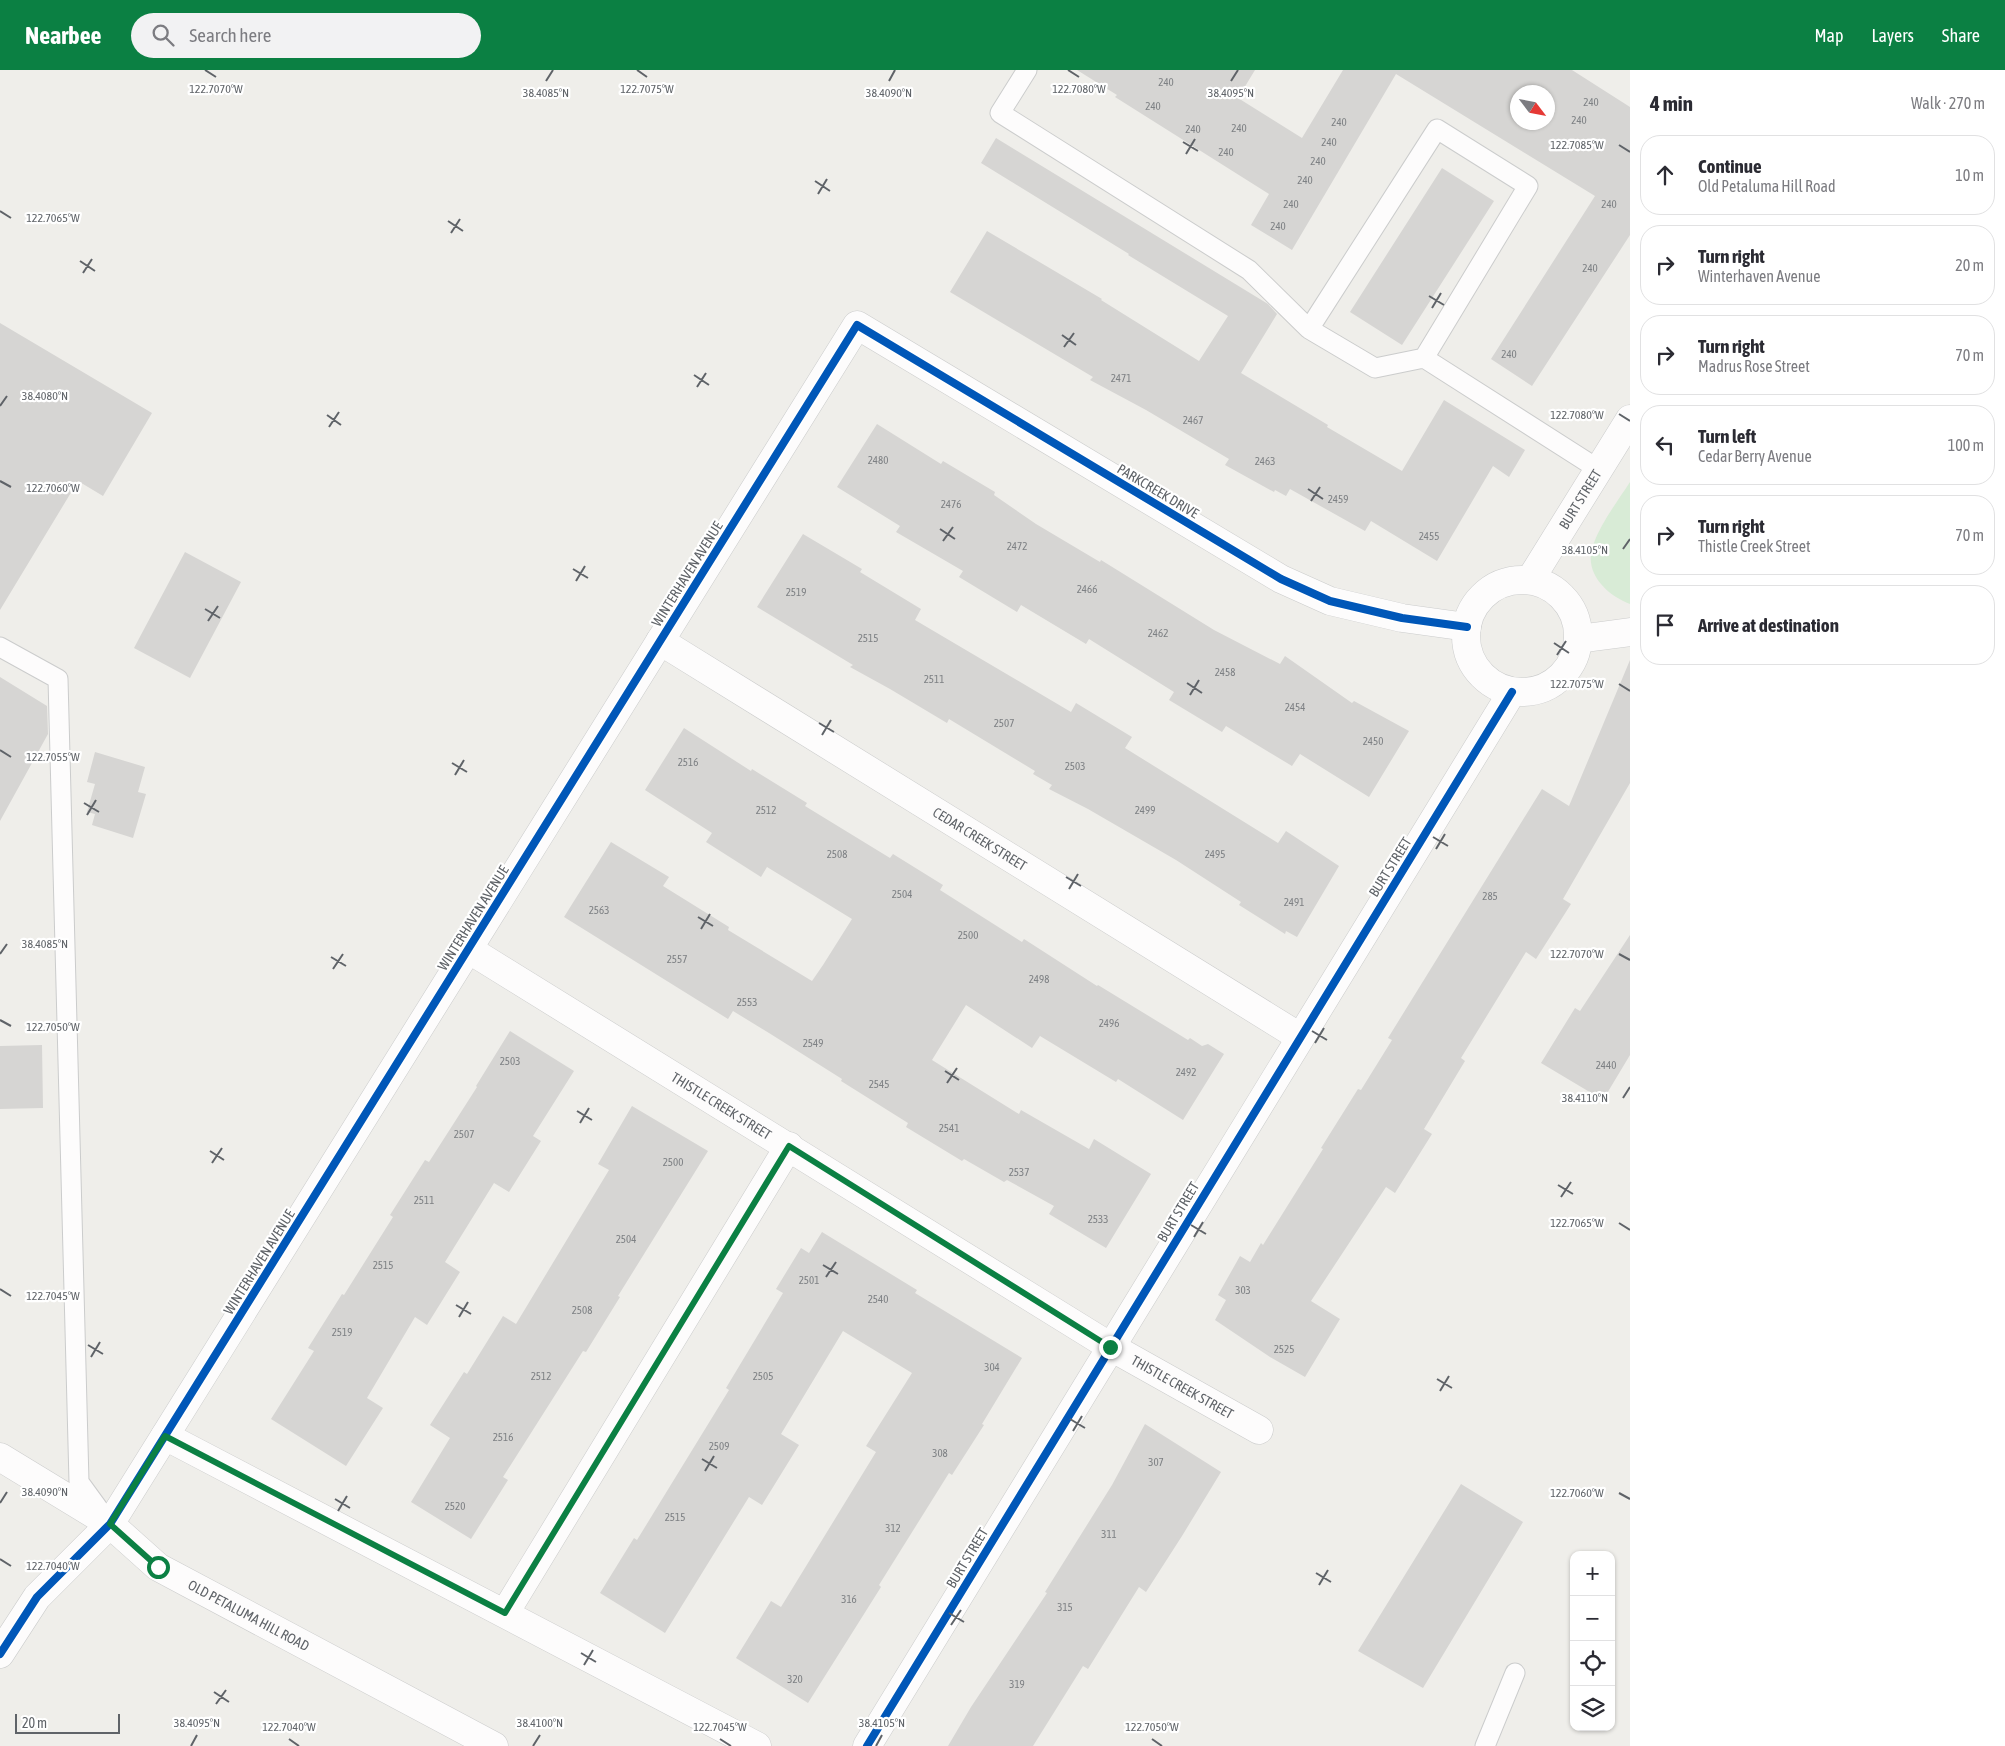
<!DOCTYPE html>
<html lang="en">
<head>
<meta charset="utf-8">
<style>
	body { margin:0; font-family:"Asap Condensed",sans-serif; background:#f2f2f3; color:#2b2b33 }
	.controls { position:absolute; right:15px; bottom:15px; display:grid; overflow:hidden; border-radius:10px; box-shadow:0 1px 4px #0004 }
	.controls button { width:45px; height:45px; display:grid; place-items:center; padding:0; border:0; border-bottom:1px solid #e1e1e2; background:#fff; color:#2b2b33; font:25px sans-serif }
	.compass { position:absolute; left:1510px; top:15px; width:45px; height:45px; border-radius:50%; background:#fff; box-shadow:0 1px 4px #0004; rotate:122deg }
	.scale { position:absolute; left:15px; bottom:12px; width:105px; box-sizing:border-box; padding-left:5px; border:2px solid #5f6368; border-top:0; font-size:14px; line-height:18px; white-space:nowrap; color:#5f6368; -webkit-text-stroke:4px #fff; paint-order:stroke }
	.stop { position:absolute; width:15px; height:15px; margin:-11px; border:4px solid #0b8043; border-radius:50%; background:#fff }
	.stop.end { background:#0b8043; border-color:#fff; box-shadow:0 1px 5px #0008 }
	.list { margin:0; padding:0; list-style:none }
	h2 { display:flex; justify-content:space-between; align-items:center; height:65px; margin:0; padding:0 20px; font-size:21px }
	h2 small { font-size:16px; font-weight:400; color:#7c7c81 }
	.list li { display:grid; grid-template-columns:32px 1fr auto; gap:15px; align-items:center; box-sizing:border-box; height:80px; margin:0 10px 10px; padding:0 10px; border:1px solid #e1e1e2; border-radius:20px }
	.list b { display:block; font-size:19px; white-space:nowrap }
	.list p { margin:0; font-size:16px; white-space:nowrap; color:#7c7c81 }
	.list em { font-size:16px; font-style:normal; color:#7c7c81 }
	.icon { flex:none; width:28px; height:28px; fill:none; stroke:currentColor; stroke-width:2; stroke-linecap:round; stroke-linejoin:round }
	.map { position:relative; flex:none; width:1630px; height:1676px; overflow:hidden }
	header { display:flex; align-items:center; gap:30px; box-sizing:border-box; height:70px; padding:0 25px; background:#0b8043; color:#fff }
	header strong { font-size:24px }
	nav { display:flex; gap:28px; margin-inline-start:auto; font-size:18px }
	.search { width:350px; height:45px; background:#f2f2f3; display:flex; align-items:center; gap:12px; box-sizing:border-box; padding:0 18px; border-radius:28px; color:#7c7c81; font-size:19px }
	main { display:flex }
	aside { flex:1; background:#fff }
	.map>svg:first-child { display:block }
</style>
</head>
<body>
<header>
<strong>Nearbee</strong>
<div class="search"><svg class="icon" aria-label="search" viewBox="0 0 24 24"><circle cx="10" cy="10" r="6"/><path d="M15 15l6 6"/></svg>Search here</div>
<nav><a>Map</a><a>Layers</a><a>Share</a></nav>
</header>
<main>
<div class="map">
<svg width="1630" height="1676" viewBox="0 0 1630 1676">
	<rect width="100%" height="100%" fill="#efeeea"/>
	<path fill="#d8ebd6" d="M 1630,412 L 1630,534 C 1607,525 1583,503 1593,475 C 1601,453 1617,432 1630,412 Z"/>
	<path fill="#d6d5d3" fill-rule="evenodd" d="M 1077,0 L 1255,0 L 1238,28 L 1302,68 L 1343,0 L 1572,0 L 1630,37 L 1630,165 L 1532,316 L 1491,289 L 1595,126 L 1396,4 L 1292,180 L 1251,155 L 1269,124 L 1115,27 L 1117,25 ZM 1518,22 L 1548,22 L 1548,52 L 1518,52 Z
		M 996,68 L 1268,234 L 1277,244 L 1241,303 L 1328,355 L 1327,357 L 1402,401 L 1444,330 L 1525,380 L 1509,407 L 1493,396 L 1437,491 L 1371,451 L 1365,461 L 1290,419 L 1286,426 L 1275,420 L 1274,422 L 1225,395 L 1229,389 L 1146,340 L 1090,310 L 1093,307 L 950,222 L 987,161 L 1102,229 L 1101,230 L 1199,291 L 1228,246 L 1128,185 L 1129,184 L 981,93 Z
		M 1442,98 L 1494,131 L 1402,275 L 1350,242 Z
		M 0,253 L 152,343 L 103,426 L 78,411 L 0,540 Z
		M 877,354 L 941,394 L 943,391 L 995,422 L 994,425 L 1036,454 L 1100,492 L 1101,490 L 1214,560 L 1280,594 L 1285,586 L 1352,633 L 1354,631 L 1409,661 L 1369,727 L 1300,684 L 1292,696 L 1226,656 L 1222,662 L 1169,630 L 1174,622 L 1089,569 L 1086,574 L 1021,535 L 1017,542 L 959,507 L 963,501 L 896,462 L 900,456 L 837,417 Z
		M 803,464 L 862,499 L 860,502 L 921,539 L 915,550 L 1071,642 L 1076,633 L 1132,667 L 1125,678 L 1278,773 L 1286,761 L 1339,796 L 1297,867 L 1286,861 L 1285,864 L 1239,835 L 1241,832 L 1176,790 L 1088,739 L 1049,719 L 1052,715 L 1033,704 L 1035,701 L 949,649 L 947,653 L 890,619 L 850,597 L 853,595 L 757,537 Z
		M 185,482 L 241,512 L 190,608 L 134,578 Z
		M 1630,590 L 1630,713 L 1563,829 L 1571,834 L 1536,889 L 1526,882 L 1461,988 L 1465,991 L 1424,1059 L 1432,1064 L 1395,1123 L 1386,1117 L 1311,1231 L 1340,1249 L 1305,1307 L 1270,1287 L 1215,1250 L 1226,1230 L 1218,1225 L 1240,1186 L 1250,1192 L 1261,1173 L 1263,1175 L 1323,1079 L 1321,1078 L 1358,1019 L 1361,1020 L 1392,970 L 1388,968 L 1542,719 L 1569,736 Z
		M 0,607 L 47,636 L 48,664 L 0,751 Z
		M 684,658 L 751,701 L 752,699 L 807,733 L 805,736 L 890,788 L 893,784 L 943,815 L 940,820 L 1022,872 L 1024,869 L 1097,916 L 1098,915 L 1188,970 L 1190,968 L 1202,976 L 1208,974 L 1224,984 L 1183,1050 L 1118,1009 L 1116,1012 L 1040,966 L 1032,978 L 966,935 L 932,990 L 1019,1044 L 1021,1040 L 1089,1079 L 1094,1069 L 1151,1104 L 1106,1178 L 1049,1144 L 1054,1136 L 1007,1110 L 1004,1112 L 964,1089 L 962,1091 L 906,1057 L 908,1053 L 841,1011 L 842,1009 L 769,963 L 733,941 L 728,949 L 564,847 L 611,772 L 669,807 L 663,816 L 729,857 L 728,860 L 812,911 L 823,895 L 852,849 L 767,797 L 761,807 L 706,772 L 712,763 L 645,720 Z
		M 95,682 L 145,697 L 138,722 L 146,724 L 133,768 L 92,755 L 95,744 L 87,742 L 95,714 L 87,712 Z
		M 1630,865 L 1630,985 L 1603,1030 L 1541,993 L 1575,938 L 1580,941 Z
		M 510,961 L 574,1001 L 533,1066 L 541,1071 L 509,1122 L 494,1113 L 445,1192 L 460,1202 L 427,1255 L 415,1247 L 367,1328 L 383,1338 L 346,1396 L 271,1349 L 314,1281 L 308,1278 L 342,1224 L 344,1225 L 393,1147 L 390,1145 L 425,1090 L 429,1092 L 477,1017 L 476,1016 Z
		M 42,975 L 43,1038 L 0,1039 L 0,976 Z
		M 632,1036 L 708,1081 L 618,1226 L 620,1227 L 586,1282 L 583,1281 L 503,1407 L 508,1410 L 471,1469 L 411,1432 L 450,1368 L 430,1355 L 464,1302 L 467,1304 L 503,1246 L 516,1254 L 609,1100 L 598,1094 Z
		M 822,1162 L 917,1220 L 915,1223 L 1022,1288 L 982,1354 L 984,1355 L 952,1405 L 949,1403 L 879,1515 L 881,1517 L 808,1633 L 736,1588 L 771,1531 L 781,1537 L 876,1382 L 866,1376 L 912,1303 L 843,1261 L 781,1364 L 799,1375 L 762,1435 L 749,1427 L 665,1563 L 600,1523 L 634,1468 L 637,1470 L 729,1320 L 726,1318 L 783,1223 L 776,1219 L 801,1178 L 809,1183 Z
		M 1145,1354 L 1221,1402 L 1182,1466 L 1146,1522 L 1139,1517 L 1088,1599 L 1083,1596 L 1033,1676 L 948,1676 L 971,1637 L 1047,1523 L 1045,1522 L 1112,1415 Z
		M 1461,1414 L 1523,1452 L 1423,1618 L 1358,1581 Z"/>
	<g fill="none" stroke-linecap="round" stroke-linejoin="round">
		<g stroke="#cbcccc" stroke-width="21">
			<path id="lane" d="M 1027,0 L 1000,43 L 1249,200 L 1309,259
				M 1424,288 L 1528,116 L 1437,59 L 1309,259 L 1375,298 L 1424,288 L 1598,399
				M 0,577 L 58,609 L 79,1412 L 103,1445
				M 1485,1676 L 1515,1603"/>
		</g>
		<g stroke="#cbcccc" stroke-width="29">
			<g id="street">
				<circle cx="1522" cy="566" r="56"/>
				<path id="s1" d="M 1530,510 L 1630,349"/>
				<path d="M 1578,569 L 1630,562"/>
				<path id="s2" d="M 660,571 L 1300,967"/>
				<path id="s3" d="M 468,879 L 1111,1277 L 1259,1360"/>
				<path d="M 165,1366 L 757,1676"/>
				<path id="s4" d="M 0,1387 L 110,1454 L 158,1497 L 494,1676"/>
				<path d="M 505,1543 L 789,1076"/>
				<path d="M 0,1584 L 37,1527 L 110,1454 L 857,255 L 1281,509 L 1330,531 L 1402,548 L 1467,557"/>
				<path d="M 867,1676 L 1512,622"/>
			</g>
		</g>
		<use href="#lane" stroke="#fdfcfc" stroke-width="19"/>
		<use href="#street" stroke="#fdfcfc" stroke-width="28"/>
		<g stroke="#fff" stroke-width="11">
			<path id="cycleway" d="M 0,1584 L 37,1527 L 110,1454 L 857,255 L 1281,509 L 1330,531 L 1402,548 L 1467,557
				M 867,1676 L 1512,622"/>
		</g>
		<use href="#cycleway" stroke="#0057b8" stroke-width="8"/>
	</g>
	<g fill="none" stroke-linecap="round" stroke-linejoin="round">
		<path stroke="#0b8043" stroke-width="6" d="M 158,1497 L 110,1454 L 165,1366 L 505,1543 L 789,1076 L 1110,1277"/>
	</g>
	<path fill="none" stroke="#5f6368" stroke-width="2" d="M 205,0 L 216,7M 637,0 L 647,7M 1068,0 L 1079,7M 546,11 L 553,0M 889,11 L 895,0M 1231,11 L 1238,0M 1183,72 L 1198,81M 1619,75 L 1630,82M 1186,84 L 1195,69M 815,111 L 830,121M 818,124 L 827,109M 0,141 L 11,148M 448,151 L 463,161M 451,163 L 460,149M 80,191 L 95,201M 83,203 L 92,189M 1429,226 L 1444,235M 1432,238 L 1441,223M 1062,265 L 1076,275M 1064,277 L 1074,263M 694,305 L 709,315M 697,317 L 706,303M 0,336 L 7,326M 1619,344 L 1630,351M 327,345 L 341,355M 329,357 L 339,342M 0,411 L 11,417M 1308,419 L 1323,429M 1311,431 L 1320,417M 940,459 L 955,469M 943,471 L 953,457M 1623,479 L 1630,469M 573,499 L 588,508M 576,511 L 585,496M 205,539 L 220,548M 208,551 L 218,536M 1554,573 L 1569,583M 1557,585 L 1566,571M 1187,613 L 1202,623M 1619,614 L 1630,621M 1190,625 L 1199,610M 819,653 L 834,662M 822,665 L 831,650M 0,680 L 11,687M 452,693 L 467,702M 455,705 L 464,690M 84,733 L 99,742M 87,745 L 96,730M 1433,767 L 1448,776M 1436,779 L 1445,764M 1066,807 L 1081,816M 1069,819 L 1078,804M 698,847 L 713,856M 701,859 L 710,844M 0,884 L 7,874M 1619,884 L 1630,890M 331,887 L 346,896M 333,899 L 343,884M 0,950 L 11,956M 1312,961 L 1327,970M 1315,973 L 1324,958M 945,1001 L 959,1010M 947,1013 L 957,998M 1623,1028 L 1630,1017M 577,1041 L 592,1050M 580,1053 L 589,1038M 210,1081 L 224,1090M 212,1093 L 222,1078M 1558,1115 L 1573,1124M 1561,1127 L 1571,1112M 1619,1153 L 1630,1160M 1191,1155 L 1206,1164M 1194,1167 L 1203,1152M 823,1195 L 838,1204M 826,1207 L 836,1192M 0,1219 L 11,1226M 456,1235 L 471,1244M 459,1247 L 468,1232M 88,1275 L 103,1284M 91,1287 L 100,1272M 1437,1309 L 1452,1318M 1440,1321 L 1449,1306M 1070,1349 L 1085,1358M 1073,1361 L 1082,1346M 702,1389 L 717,1398M 705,1401 L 714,1386M 1619,1423 L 1630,1429M 335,1429 L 350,1438M 0,1433 L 7,1422M 338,1441 L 347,1426M 0,1489 L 11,1496M 1316,1503 L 1331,1512M 1319,1515 L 1328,1500M 949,1543 L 964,1552M 951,1555 L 961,1540M 581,1583 L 596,1592M 584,1595 L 593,1580M 214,1622 L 229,1632M 216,1634 L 226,1620M 289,1669 L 299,1676M 720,1669 L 731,1676M 1152,1669 L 1162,1676M 191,1676 L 197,1665M 533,1676 L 540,1665M 876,1676 L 882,1665"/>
	<g text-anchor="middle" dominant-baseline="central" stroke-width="4.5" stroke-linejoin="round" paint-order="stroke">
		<g font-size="11" fill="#7e8184">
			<text x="1166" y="12">240</text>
			<text x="1591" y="32">240</text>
			<text x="1153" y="36">240</text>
			<text x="1579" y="50">240</text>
			<text x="1339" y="52">240</text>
			<text x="1239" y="58">240</text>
			<text x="1193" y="59">240</text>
			<text x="1329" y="72">240</text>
			<text x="1226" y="82">240</text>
			<text x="1318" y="91">240</text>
			<text x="1305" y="110">240</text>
			<text x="1291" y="134">240</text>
			<text x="1609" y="134">240</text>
			<text x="1278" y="156">240</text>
			<text x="1590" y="198">240</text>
			<text x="1509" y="284">240</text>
			<text x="1121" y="308">2471</text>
			<text x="1193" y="350">2467</text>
			<text x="878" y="390">2480</text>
			<text x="1265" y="391">2463</text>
			<text x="1338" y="429">2459</text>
			<text x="951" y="434">2476</text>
			<text x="1429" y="466">2455</text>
			<text x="1017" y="476">2472</text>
			<text x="1087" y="519">2466</text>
			<text x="796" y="522">2519</text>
			<text x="1158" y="563">2462</text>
			<text x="868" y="568">2515</text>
			<text x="1225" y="602">2458</text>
			<text x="934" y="609">2511</text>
			<text x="1295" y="637">2454</text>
			<text x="1004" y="653">2507</text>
			<text x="1373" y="671">2450</text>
			<text x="688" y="692">2516</text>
			<text x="1075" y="696">2503</text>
			<text x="766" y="740">2512</text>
			<text x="1145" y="740">2499</text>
			<text x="837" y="784">2508</text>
			<text x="1215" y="784">2495</text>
			<text x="902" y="824">2504</text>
			<text x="1490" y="826">285</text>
			<text x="1294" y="832">2491</text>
			<text x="599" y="840">2563</text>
			<text x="968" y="865">2500</text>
			<text x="677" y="889">2557</text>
			<text x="1039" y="909">2498</text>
			<text x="747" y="932">2553</text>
			<text x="1109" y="953">2496</text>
			<text x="813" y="973">2549</text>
			<text x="510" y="991">2503</text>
			<text x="1606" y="995">2440</text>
			<text x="1186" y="1002">2492</text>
			<text x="879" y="1014">2545</text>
			<text x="949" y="1058">2541</text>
			<text x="464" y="1064">2507</text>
			<text x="673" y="1092">2500</text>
			<text x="1019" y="1102">2537</text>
			<text x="424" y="1130">2511</text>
			<text x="1098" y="1149">2533</text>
			<text x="626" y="1169">2504</text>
			<text x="383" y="1195">2515</text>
			<text x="809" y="1210">2501</text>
			<text x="1243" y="1220">303</text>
			<text x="878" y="1229">2540</text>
			<text x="582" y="1240">2508</text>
			<text x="342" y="1262">2519</text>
			<text x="1284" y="1279">2525</text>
			<text x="992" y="1297">304</text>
			<text x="541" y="1306">2512</text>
			<text x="763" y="1306">2505</text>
			<text x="503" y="1367">2516</text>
			<text x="719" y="1376">2509</text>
			<text x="940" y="1383">308</text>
			<text x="1156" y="1392">307</text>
			<text x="455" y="1436">2520</text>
			<text x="675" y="1447">2515</text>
			<text x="893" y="1458">312</text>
			<text x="1109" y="1464">311</text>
			<text x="849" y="1529">316</text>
			<text x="1065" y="1537">315</text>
			<text x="795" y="1609">320</text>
			<text x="1017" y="1614">319</text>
		</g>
		<g font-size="14" fill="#5f6368" stroke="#fff">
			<text transform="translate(1158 421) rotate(31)">PARKCREEK DRIVE</text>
			<text stroke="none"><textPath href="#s1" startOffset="95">BURT STREET</textPath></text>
			<text transform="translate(687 504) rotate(-58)">WINTERHAVEN AVENUE</text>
			<text stroke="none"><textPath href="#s2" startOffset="376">CEDAR CREEK STREET</textPath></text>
			<text transform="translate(1390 797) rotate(-58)">BURT STREET</text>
			<text transform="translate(473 848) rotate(-58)">WINTERHAVEN AVENUE</text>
			<text stroke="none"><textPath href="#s3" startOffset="298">THISTLE CREEK STREET</textPath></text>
			<text transform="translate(1178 1142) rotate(-59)">BURT STREET</text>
			<text transform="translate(259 1192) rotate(-58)">WINTERHAVEN AVENUE</text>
			<text stroke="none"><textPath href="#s3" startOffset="838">THISTLE CREEK STREET</textPath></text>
			<text transform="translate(967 1488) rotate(-59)">BURT STREET</text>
			<text stroke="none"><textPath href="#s4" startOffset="296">OLD PETALUMA HILL ROAD</textPath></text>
		</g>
	</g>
	<g font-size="12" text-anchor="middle" fill="#5f6368" stroke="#fff" stroke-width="4.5" stroke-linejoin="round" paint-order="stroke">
		<text x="647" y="23">122.7075°W</text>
		<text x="1079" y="23">122.7080°W</text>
		<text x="216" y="23">122.7070°W</text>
		<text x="546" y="27">38.4085°N</text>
		<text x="889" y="27">38.4090°N</text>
		<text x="1231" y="27">38.4095°N</text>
		<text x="1577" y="79">122.7085°W</text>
		<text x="53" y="152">122.7065°W</text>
		<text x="45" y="330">38.4080°N</text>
		<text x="1577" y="349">122.7080°W</text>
		<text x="53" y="422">122.7060°W</text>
		<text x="1585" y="484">38.4105°N</text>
		<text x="1577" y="618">122.7075°W</text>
		<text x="53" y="691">122.7055°W</text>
		<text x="45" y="878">38.4085°N</text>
		<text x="1577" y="888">122.7070°W</text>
		<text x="53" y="961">122.7050°W</text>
		<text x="1585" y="1032">38.4110°N</text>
		<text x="1577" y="1157">122.7065°W</text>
		<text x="53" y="1230">122.7045°W</text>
		<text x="45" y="1426">38.4090°N</text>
		<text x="1577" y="1427">122.7060°W</text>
		<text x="53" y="1500">122.7040°W</text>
		<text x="197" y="1657">38.4095°N</text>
		<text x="540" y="1657">38.4100°N</text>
		<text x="882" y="1657">38.4105°N</text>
		<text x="289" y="1661">122.7040°W</text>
		<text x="720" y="1661">122.7045°W</text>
		<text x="1152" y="1661">122.7050°W</text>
	</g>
</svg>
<div class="controls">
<button>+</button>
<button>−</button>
<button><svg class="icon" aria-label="locate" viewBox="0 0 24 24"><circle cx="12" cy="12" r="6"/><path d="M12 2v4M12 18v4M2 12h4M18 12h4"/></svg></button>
<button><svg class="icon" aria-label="layers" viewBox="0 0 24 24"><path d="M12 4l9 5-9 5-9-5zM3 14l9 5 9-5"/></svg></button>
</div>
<svg class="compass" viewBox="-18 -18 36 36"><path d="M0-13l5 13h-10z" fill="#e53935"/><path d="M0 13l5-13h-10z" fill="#7c7c81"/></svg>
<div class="scale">20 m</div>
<div class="stop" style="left:158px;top:1497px"></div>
<div class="stop end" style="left:1110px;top:1277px"></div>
</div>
<aside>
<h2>4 min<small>Walk · 270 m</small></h2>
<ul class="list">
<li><svg class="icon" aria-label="ahead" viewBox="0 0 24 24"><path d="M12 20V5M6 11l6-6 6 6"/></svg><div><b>Continue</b><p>Old Petaluma Hill Road</p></div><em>10 m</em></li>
<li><svg class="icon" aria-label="right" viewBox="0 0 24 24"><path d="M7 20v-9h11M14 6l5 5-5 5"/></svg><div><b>Turn right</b><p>Winterhaven Avenue</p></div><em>20 m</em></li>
<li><svg class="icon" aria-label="right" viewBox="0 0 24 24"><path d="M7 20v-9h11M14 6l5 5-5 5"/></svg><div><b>Turn right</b><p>Madrus Rose Street</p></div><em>70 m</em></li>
<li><svg class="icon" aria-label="left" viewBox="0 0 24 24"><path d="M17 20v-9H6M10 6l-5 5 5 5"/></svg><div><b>Turn left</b><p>Cedar Berry Avenue</p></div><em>100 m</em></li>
<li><svg class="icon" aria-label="right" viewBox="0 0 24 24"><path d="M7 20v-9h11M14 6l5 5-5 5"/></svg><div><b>Turn right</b><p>Thistle Creek Street</p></div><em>70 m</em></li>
<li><svg class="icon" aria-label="arrive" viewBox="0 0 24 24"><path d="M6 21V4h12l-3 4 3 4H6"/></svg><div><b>Arrive at destination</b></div></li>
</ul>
</aside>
</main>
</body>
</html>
